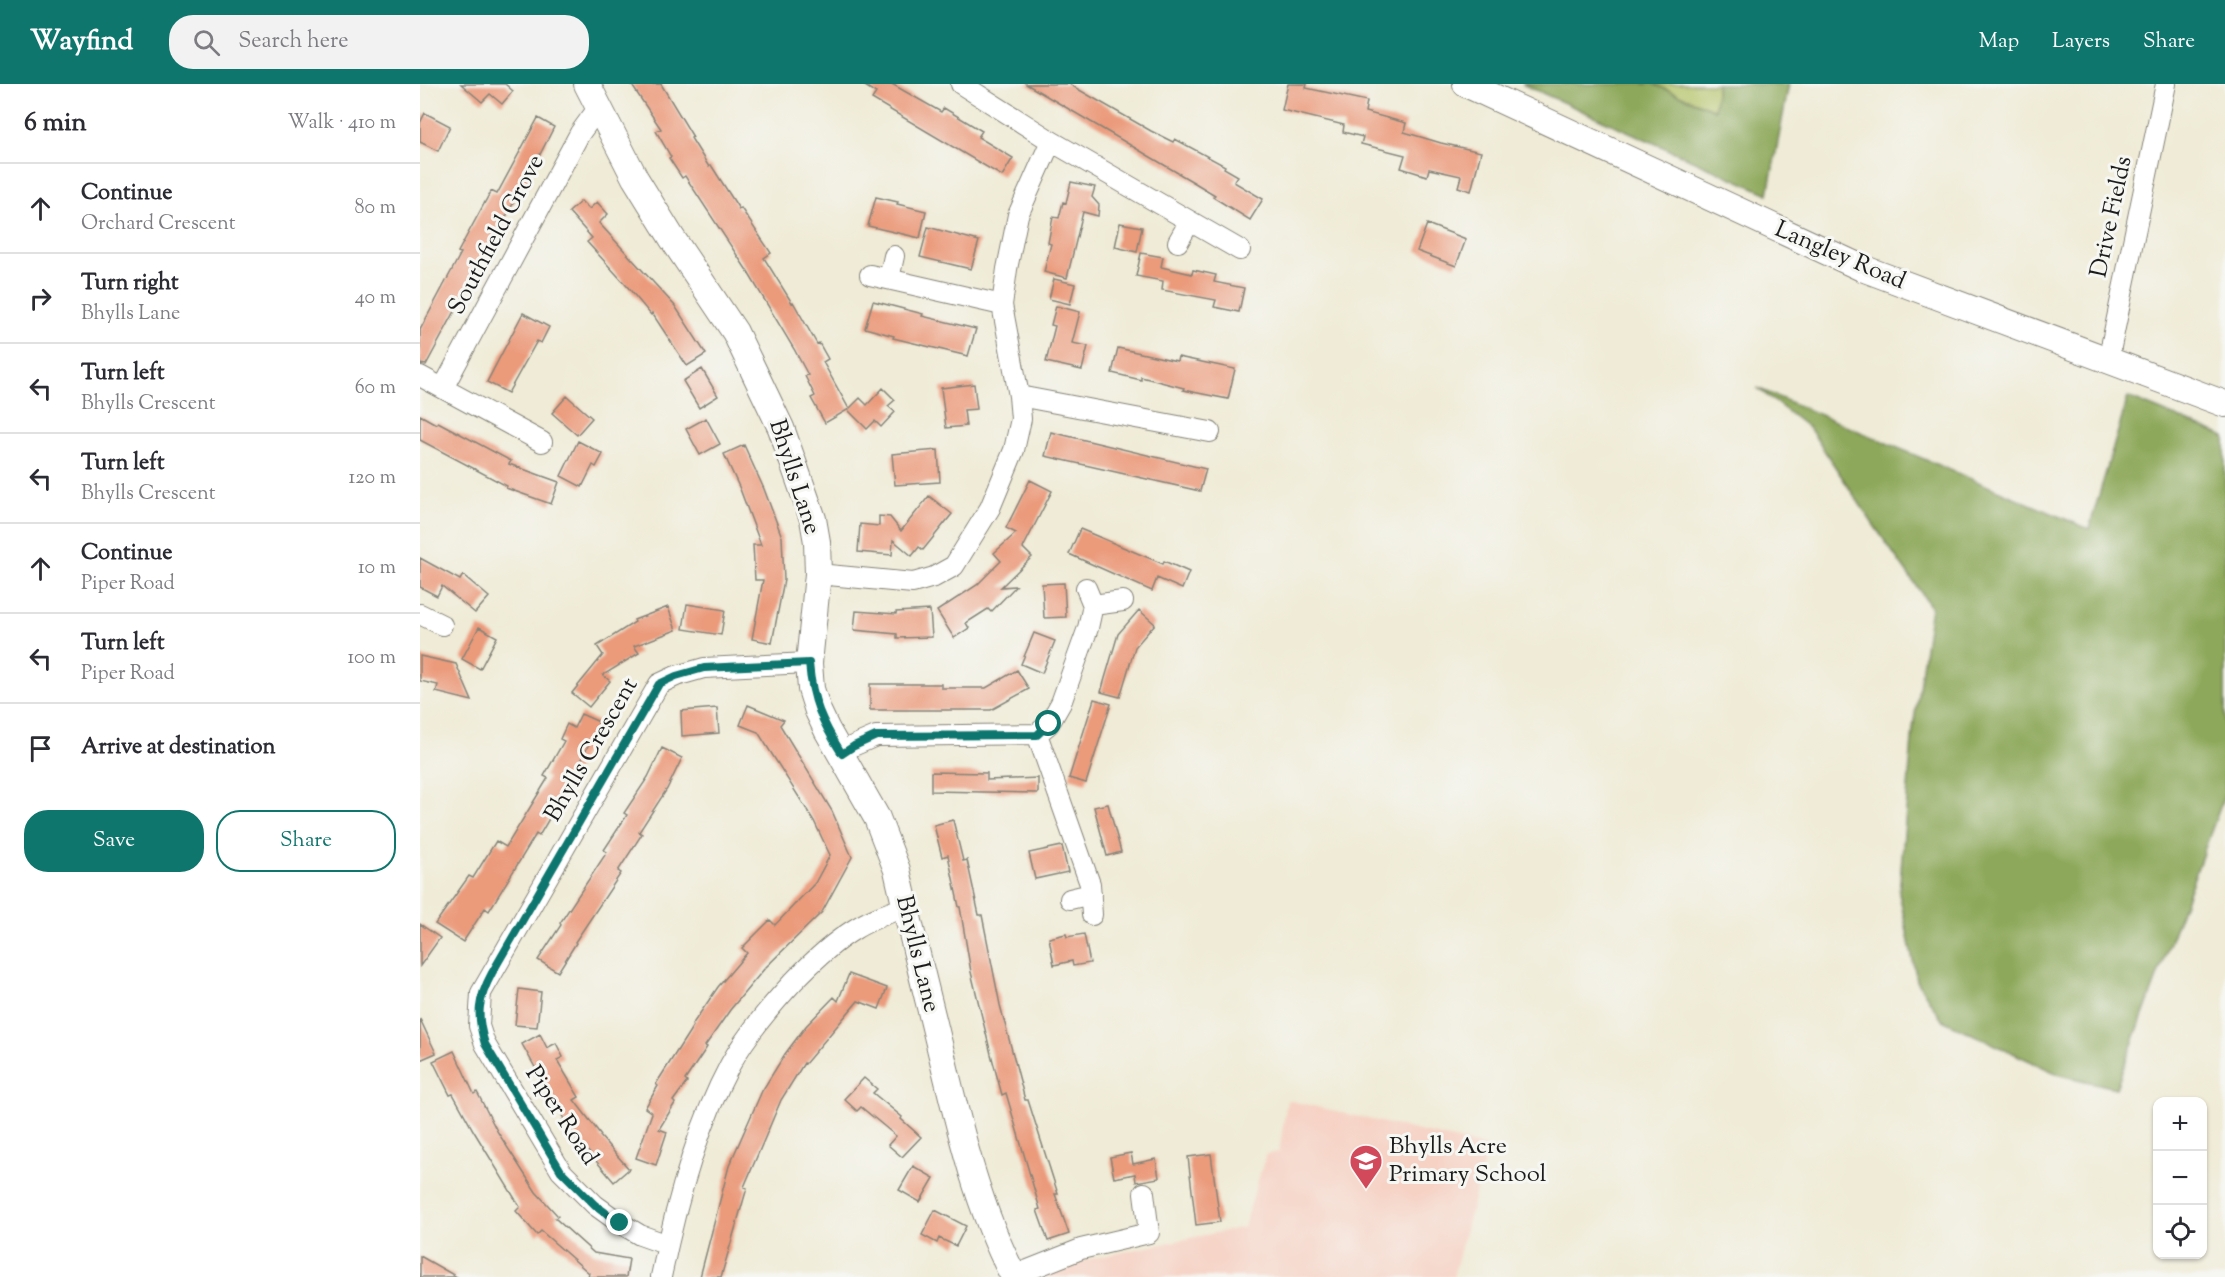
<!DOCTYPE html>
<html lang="en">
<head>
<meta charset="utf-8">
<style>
	body { margin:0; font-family:"Sorts Mill Goudy",serif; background:#f2f2f3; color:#2b2b33 }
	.controls { position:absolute; right:18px; bottom:18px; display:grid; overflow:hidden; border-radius:12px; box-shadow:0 2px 4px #0004 }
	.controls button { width:54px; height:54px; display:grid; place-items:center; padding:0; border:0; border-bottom:2px solid #e1e1e2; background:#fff; color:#2b2b33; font:30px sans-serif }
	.stop { position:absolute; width:18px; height:18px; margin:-14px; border:4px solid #0f766e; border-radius:50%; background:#fff }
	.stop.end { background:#0f766e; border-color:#fff; box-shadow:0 2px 6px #0008 }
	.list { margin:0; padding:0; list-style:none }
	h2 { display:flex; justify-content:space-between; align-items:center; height:78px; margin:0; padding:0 24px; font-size:26px }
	h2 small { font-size:20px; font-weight:400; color:#7c7c81 }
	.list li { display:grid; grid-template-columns:39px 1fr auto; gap:18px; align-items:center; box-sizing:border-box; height:90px; padding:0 24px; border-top:2px solid #e1e1e2 }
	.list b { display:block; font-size:22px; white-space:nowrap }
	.list p { margin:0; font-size:20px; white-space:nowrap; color:#7c7c81 }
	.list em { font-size:20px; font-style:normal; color:#7c7c81 }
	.actions { display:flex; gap:12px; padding:18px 24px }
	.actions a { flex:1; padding:14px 0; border:2px solid #0f766e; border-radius:24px; text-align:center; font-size:21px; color:#0f766e }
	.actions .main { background:#0f766e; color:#fff }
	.icon { flex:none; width:33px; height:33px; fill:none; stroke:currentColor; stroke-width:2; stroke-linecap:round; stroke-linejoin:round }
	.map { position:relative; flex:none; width:1805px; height:1193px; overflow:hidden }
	header { display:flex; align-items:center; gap:36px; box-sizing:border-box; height:84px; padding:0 30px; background:#0f766e; color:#fff }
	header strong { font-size:28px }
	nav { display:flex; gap:33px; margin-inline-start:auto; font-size:21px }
	.search { width:420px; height:54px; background:#f2f2f3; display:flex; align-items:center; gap:15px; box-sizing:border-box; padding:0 21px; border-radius:24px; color:#7c7c81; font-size:22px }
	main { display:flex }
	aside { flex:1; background:#fff }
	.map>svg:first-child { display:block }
</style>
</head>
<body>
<header>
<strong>Wayfind</strong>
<div class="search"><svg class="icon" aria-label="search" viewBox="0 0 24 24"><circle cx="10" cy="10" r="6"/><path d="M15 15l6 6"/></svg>Search here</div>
<nav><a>Map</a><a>Layers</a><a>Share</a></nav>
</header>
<main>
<aside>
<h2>6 min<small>Walk · 410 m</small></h2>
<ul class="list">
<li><svg class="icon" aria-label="ahead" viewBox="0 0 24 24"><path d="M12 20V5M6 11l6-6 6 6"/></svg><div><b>Continue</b><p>Orchard Crescent</p></div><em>80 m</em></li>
<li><svg class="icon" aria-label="right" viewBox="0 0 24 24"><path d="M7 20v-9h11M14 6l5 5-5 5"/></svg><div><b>Turn right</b><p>Bhylls Lane</p></div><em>40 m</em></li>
<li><svg class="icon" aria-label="left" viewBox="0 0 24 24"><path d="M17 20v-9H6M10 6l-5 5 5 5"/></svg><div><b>Turn left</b><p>Bhylls Crescent</p></div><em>60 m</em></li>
<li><svg class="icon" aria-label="left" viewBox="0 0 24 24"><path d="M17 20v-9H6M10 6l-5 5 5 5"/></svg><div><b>Turn left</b><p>Bhylls Crescent</p></div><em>120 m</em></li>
<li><svg class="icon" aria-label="ahead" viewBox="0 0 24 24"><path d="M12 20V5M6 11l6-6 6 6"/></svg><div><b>Continue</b><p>Piper Road</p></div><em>10 m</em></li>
<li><svg class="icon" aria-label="left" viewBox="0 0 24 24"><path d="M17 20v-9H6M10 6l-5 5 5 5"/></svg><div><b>Turn left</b><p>Piper Road</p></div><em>100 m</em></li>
<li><svg class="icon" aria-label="arrive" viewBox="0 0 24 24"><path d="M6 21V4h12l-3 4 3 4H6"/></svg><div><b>Arrive at destination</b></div></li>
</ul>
<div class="actions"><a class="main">Save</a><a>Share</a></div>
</aside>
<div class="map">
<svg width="1805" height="1193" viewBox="0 0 1805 1193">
	<rect width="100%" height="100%" fill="#f6f6f2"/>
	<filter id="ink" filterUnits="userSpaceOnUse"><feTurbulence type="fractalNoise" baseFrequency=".0167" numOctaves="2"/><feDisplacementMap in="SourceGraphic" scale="12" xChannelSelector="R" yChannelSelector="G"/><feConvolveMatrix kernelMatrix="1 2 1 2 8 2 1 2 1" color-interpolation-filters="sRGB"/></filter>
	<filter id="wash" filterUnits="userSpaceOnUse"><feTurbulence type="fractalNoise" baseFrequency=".008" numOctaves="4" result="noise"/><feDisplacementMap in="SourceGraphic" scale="24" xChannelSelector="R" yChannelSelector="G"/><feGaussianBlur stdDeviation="1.35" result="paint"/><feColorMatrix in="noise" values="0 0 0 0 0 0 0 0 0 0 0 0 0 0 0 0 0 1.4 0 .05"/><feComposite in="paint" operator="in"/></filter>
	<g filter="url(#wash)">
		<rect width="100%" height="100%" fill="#efebd6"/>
		<path fill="#f6d2c4" d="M 867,1016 L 1068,1063 L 1033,1193 L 619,1193 L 626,1184 L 824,1143 L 846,1070 L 859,1068 Z"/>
		<path fill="#b2c265" stroke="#676f40" stroke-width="1.5" d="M 1233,0 L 1297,0 L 1295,26 Z"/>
		<path fill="#8da85a" stroke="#54623b" stroke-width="1.5" d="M 1102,0 L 1233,0 L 1294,26 L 1297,0 L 1369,0 L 1348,110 Z
			M 1337,304 L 1669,445 L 1708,313 L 1805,353 L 1805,710 L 1696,1004 L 1640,991 L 1522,936 L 1497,897 L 1479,809 L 1493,644 L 1511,523 L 1453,440 L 1390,345 Z"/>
		<g id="blocks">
			<path fill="#eb9a7a" d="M 41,0 L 85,0 L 93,7 L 82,20 L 70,10 L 62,18 Z
				M 211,0 L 241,0 L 273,53 L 271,54 L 289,83 L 291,81 L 319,125 L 321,124 L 351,169 L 344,174 L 372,219 L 373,218 L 397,260 L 399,259 L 408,275 L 403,278 L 429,325 L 405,339 L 391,314 L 395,312 L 385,292 L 388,291 L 374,265 L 326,185 L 265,92 L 262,94 L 249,74 L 251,73 L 236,47 L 241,45 Z
				M 442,0 L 472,0 L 521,28 L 524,24 L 562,47 L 558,53 L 593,74 L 582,92 L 452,15 L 456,9 Z
				M 606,0 L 649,0 L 731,47 L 753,58 L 755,55 L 805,82 L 804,84 L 818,92 L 814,98 L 843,115 L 830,136 L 793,113 L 795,111 L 775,99 Z
				M 868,0 L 887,0 L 886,4 L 947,17 L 945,28 L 986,39 L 984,48 L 1021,59 L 1061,68 L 1051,107 L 1038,103 L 1041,92 L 1009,85 L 1007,92 L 981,84 L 985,71 L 941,60 L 943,53 L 923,48 L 924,41 L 862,26 Z
				M 5,29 L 30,42 L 18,67 L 0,58 L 0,39 Z
				M 118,34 L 134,43 L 110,90 L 112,91 L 105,105 L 102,103 L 6,281 L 0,280 L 0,246 L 41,169 L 38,168 L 71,107 L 77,110 Z
				M 651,98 L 675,103 L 672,113 L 679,121 L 678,132 L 663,128 L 647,194 L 624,188 L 631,160 L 628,159 L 633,133 L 639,134 L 643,118 L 646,119 Z
				M 456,113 L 478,118 L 477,120 L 506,127 L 500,154 L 448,142 Z
				M 161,117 L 169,125 L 177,118 L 188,130 L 179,139 L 255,222 L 286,270 L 267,282 L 232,229 L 231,231 L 206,201 L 167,158 L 172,154 L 149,128 Z
				M 700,139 L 722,143 L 717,168 L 695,163 Z
				M 1007,140 L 1046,155 L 1036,182 L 997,167 Z
				M 508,143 L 559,157 L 551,185 L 500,173 Z
				M 721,169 L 743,173 L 741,183 L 772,190 L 773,186 L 796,191 L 794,198 L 824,204 L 819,228 L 794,223 L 796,216 L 742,206 L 743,197 L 716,192 Z
				M 634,195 L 655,200 L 650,220 L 629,215 Z
				M 453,217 L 503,230 L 502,232 L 556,245 L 548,272 L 473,254 L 474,252 L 445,244 Z
				M 636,222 L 660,228 L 652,259 L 668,262 L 662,286 L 626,278 L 635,242 L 631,241 Z
				M 103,229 L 129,243 L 121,259 L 117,257 L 88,309 L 67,298 Z
				M 698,264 L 757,277 L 758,273 L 815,285 L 808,315 L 763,306 L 764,304 L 721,293 L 721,296 L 692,289 Z
				M 282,285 L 298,312 L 279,324 L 263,297 Z
				M 554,300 L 557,325 L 544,326 L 546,342 L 526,344 L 521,304 Z
				M 463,304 L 475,316 L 468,322 L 475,328 L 461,343 L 455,337 L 447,345 L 428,326 L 440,314 L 447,321 Z
				M 147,312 L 172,334 L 157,351 L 132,329 Z
				M 0,331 L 16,340 L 18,338 L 91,377 L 89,380 L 139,398 L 131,420 L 86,404 L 87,402 L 0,356 Z
				M 286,334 L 300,360 L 280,371 L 266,345 Z
				M 631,348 L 786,385 L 780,407 L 625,372 Z
				M 158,357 L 183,370 L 176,383 L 173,381 L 162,403 L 141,392 Z
				M 324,361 L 344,405 L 362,453 L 364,496 L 352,559 L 332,555 L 343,496 L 335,496 L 333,461 L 341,461 L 320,405 L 304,370 Z
				M 518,366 L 520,398 L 475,401 L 472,370 Z
				M 610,396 L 632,407 L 603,464 L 612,473 L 581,503 L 596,502 L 571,528 L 568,525 L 546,539 L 549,544 L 534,554 L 517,527 L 557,501 L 581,477 L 574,469 L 596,449 L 586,444 Z
				M 509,412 L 532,430 L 503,466 L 499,463 L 492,472 L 473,456 L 472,471 L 438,468 L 440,440 L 459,442 L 459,432 L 470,433 L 481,447 Z
				M 660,445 L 743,480 L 744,477 L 769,488 L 762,505 L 737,494 L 732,507 L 649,470 Z
				M 0,474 L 40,496 L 43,491 L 69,513 L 55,529 L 22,502 L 17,512 L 0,503 Z
				M 644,499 L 646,533 L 624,534 L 622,500 Z
				M 267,520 L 305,526 L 301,551 L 263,545 Z
				M 248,523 L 256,546 L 214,562 L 219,569 L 183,591 L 190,597 L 169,623 L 152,609 L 183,571 L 177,562 L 215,538 L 214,536 Z
				M 510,526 L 512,553 L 477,554 L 477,550 L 434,546 L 436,527 L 476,530 L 476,528 Z
				M 719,526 L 735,540 L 715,563 L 700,613 L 681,608 L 698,550 Z
				M 59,543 L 77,553 L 60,585 L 42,575 Z
				M 614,549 L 635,557 L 622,589 L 601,580 Z
				M 0,572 L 36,580 L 52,617 L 16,608 L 18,601 L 0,597 Z
				M 597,586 L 609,605 L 571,626 L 450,626 L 450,600 L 521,600 L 521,604 L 566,604 Z
				M 674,615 L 691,620 L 666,699 L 649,694 Z
				M 328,621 L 364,636 L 360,641 L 412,727 L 432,773 L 402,828 L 345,884 L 310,926 L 285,962 L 287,963 L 265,996 L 267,998 L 253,1017 L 255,1019 L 239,1045 L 247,1048 L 236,1081 L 216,1074 L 232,1029 L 225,1024 L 238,1002 L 236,1000 L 273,942 L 272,941 L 298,903 L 327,869 L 322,864 L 350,836 L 355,841 L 395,799 L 410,771 L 394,737 L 338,648 L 320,641 Z
				M 297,624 L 299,649 L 262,652 L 261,627 Z
				M 161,630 L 179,638 L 161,677 L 162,678 L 119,752 L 116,750 L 69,827 L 65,824 L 43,858 L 15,840 L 49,792 L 53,794 L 76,757 L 86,763 L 128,694 L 124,692 L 144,657 L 140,655 L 147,640 L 154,644 Z
				M 242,664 L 262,674 L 247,705 L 219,748 L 222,750 L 198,787 L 201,789 L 155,858 L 156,859 L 138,888 L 118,876 L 141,841 L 140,839 L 187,768 L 184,766 L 207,731 L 204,729 L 228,693 Z
				M 511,688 L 567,689 L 567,696 L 618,694 L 618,709 L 511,707 Z
				M 688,720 L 701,768 L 687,772 L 674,723 Z
				M 533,736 L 543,777 L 547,776 L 559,831 L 562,831 L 580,921 L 605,1016 L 608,1016 L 638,1110 L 635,1110 L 649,1150 L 628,1157 L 617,1126 L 620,1125 L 586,1009 L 582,1011 L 571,970 L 551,888 L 540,823 L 539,823 L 528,771 L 522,773 L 514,741 Z
				M 642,762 L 648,788 L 615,795 L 609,769 Z
				M 0,840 L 20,854 L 0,882 Z
				M 646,850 L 647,853 L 664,850 L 670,879 L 653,882 L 652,877 L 634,881 L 629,854 Z
				M 429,890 L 467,904 L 459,925 L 438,917 L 385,980 L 384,979 L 361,1016 L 324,1103 L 327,1104 L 301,1193 L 280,1193 L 309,1082 L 342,1007 L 365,970 L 386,942 L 414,913 L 418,917 Z
				M 99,905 L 121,908 L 117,943 L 95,941 Z
				M 0,935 L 16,969 L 0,976 Z
				M 120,950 L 127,964 L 136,959 L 143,973 L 137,976 L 159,1013 L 154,1016 L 181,1051 L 180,1052 L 209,1085 L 194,1098 L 142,1037 L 144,1035 L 102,960 Z
				M 34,967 L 54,1010 L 57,1008 L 77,1047 L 116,1108 L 138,1132 L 135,1134 L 174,1169 L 209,1175 L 206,1193 L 168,1193 L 169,1189 L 121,1147 L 117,1151 L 96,1127 L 100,1123 L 53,1046 L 33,1010 L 30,1011 L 13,977 Z
				M 444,994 L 457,1005 L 453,1009 L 482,1033 L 481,1035 L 501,1053 L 482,1073 L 468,1061 L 476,1052 L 441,1023 L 437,1027 L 424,1015 Z
				M 711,1069 L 713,1080 L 736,1075 L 739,1094 L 716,1098 L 715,1090 L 694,1094 L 690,1073 Z
				M 791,1070 L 800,1138 L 776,1141 L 768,1073 Z
				M 493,1082 L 514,1094 L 500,1118 L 479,1106 Z
				M 515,1126 L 546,1142 L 536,1162 L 519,1154 L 517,1159 L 502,1151 Z
				M 0,1172 L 37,1193 L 0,1193 Z"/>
		</g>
	</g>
	<g filter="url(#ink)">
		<use href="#blocks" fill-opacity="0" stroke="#868479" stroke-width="1.5"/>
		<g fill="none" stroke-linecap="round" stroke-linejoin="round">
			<g stroke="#868479" stroke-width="22">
				<path id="minor" d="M 541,0 L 631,57 L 820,166
					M 758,158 L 770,137
					M 450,191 L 582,221
					M 469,195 L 474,172
					M 1688,277 L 1746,0
					M 0,292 L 122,358
					M 23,304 L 160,49 L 179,23
					M 599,312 L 790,348
					M 398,490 L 493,499 L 514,493 L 534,482 L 570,424 L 594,366 L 601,335 L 599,312 L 582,221 L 587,185 L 598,131 L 631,57
					M 673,521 L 703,517
					M 0,530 L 22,541
					M 617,650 L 670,800 L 672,831
					M 422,670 L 433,662 L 456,652 L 617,650 L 629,640 L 641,619 L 668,544 L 673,521 L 666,504
					M 650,815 L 671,810
					M 248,1161 L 220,1151 L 200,1139 L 175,1121 L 141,1087 L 65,960 L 59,942 L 61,909 L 239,600 L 256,592 L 284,584 L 389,579
					M 593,1192 L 661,1165 L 729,1149 L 724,1109
					M 241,1193 C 255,1124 277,1043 310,981 C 326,951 350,923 373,898 C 392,878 412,859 435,845 C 451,835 468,829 485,823"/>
			</g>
			<g stroke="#868479" stroke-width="28">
				<path id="tertiary" d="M 167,0 L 215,94 L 252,154 L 315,248 L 361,344 L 393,435 L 397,458 L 398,490 L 389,579 L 391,605 L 398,627 L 407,646 L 457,734 L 477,786 C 491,848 507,910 522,972 C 540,1047 558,1124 594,1193
					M 1046,0 L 1442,184 L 1805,320"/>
			</g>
			<use href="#minor" stroke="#fff" stroke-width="20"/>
			<use href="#tertiary" stroke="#fff" stroke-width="26"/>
		</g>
	</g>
	<g fill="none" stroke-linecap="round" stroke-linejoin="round" filter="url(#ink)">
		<path stroke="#0f766e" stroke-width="8" d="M 200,1139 L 175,1121 L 141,1087 L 65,960 C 56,931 58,915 72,889 L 239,600 L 256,592 L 284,584 L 389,579 C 392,617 402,638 422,670 L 434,662 L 456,652 L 617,651 L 629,640"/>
	</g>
	<defs>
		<g id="school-pin" transform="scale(1.725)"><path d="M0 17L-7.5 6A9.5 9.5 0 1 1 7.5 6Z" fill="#d1495b" stroke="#f6f6f2"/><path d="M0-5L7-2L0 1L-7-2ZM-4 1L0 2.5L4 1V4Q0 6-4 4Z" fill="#fff"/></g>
	</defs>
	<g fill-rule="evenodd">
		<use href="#school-pin" x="946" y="1077"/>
	</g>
	<g text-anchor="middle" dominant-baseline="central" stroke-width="6" stroke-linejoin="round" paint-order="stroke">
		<g font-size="24" fill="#1c1c1c" stroke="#f6f6f2">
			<text transform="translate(1692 133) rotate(-78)">Drive Fields</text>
			<text transform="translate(77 151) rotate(-62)">Southfield Grove</text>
			<text transform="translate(1420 172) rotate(23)">Langley Road</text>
			<text transform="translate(374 393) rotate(72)">Bhylls Lane</text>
			<text transform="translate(172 666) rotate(-60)">Bhylls Crescent</text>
			<text transform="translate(497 870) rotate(76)">Bhylls Lane</text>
			<text transform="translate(141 1032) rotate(57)">Piper Road</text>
		</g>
		<g font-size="24" fill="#1c1c1c" stroke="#f6f6f2" text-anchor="start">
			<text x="969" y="1063">Bhylls Acre<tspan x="969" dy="28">Primary School</tspan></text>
		</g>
	</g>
</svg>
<div class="controls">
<button>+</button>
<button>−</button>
<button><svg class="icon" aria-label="locate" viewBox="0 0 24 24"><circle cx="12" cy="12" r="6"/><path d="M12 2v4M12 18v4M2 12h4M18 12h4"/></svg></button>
</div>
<div class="stop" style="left:629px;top:640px"></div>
<div class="stop end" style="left:200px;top:1139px"></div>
</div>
</main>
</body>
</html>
